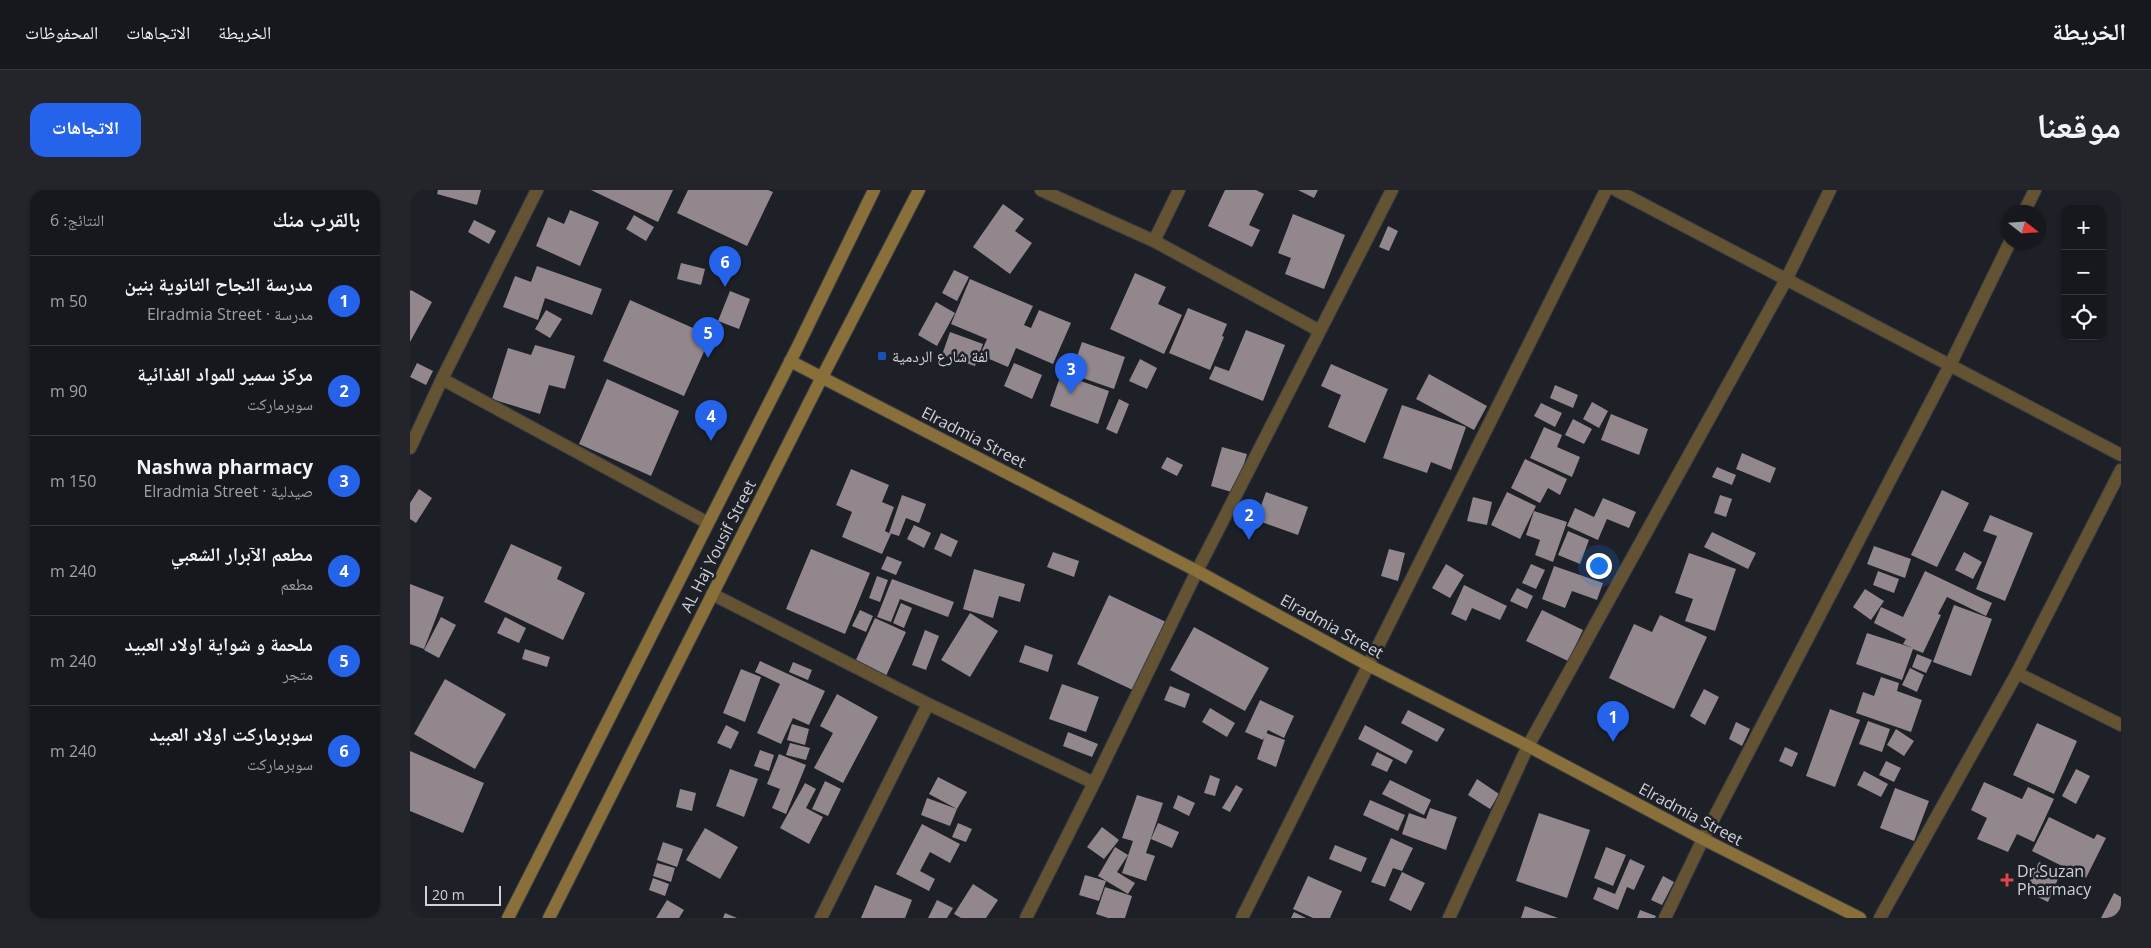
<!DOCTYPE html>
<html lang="ar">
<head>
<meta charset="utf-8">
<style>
	body { margin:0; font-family:"Open Sans","Noto Naskh Arabic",sans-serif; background:#23252b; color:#f1f3f6; direction:rtl }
	.controls { position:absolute; right:15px; top:15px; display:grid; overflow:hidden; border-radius:10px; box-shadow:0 1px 4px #0004 }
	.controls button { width:45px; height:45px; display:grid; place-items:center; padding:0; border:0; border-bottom:1px solid #35373c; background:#16181e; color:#f1f3f6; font:25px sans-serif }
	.compass { position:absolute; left:1591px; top:15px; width:45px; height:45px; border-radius:50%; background:#16181e; box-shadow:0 1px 4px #0004; rotate:107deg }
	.scale { position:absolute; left:15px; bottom:12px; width:76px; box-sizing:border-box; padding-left:5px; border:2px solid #d0d1d7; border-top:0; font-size:14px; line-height:18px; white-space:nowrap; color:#d0d1d7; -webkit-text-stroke:4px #1e2028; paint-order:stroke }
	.you { position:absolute; left:1188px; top:375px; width:18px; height:18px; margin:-12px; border:4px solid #fff; border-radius:50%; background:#1a73e8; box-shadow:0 0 0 8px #1a73e833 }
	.badge { display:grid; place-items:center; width:32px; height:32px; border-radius:50%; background:#2563eb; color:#fff; font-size:16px; font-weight:700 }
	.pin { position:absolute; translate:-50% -41px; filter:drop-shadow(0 1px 2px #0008) }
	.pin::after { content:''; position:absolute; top:26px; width:18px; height:15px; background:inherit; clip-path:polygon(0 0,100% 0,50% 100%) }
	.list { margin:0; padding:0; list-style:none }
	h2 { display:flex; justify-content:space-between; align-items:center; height:65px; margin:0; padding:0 20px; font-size:21px }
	h2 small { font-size:16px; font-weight:400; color:#9ea0a4 }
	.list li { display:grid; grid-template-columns:32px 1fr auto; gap:15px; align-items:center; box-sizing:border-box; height:90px; padding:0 20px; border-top:1px solid #35373c }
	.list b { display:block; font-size:19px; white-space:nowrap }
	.list p { margin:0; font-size:16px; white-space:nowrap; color:#9ea0a4 }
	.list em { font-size:16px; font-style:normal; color:#9ea0a4 }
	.icon { flex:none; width:28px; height:28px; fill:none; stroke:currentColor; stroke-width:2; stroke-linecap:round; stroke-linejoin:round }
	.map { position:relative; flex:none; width:1711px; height:728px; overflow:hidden; direction:ltr; border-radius:15px }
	header { display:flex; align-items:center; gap:30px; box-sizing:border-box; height:70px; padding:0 25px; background:#16181e; border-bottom:1px solid #35373c }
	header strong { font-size:24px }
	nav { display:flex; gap:28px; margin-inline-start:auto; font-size:18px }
	.intro { display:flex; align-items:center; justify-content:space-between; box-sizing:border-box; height:120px; padding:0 30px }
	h1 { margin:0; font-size:35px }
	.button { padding:12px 22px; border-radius:15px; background:#2563eb; color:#fff; font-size:18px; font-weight:700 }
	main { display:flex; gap:30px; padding:0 30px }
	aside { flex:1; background:#16181e; border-radius:15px; box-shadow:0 1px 4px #0004 }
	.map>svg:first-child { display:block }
</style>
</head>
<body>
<header>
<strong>الخريطة</strong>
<nav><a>الخريطة</a><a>الاتجاهات</a><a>المحفوظات</a></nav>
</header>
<div class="intro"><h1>موقعنا</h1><a class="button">الاتجاهات</a></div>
<main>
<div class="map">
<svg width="1711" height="728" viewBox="0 0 1711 728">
	<rect width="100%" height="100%" fill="#1e2028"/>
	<path fill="#92878c" d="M 28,0 L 71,0 L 67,15 L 27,4 Z
		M 181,0 L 263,0 L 248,32 Z
		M 278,0 L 358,0 L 363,2 L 337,56 L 267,23 Z
		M 815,0 L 846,0 L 854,4 L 839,35 L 850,40 L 842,57 L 798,36 Z
		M 888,0 L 908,0 L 904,8 Z
		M 593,14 L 614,29 L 605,41 L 622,53 L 600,84 L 563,57 Z
		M 160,20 L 189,32 L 170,76 L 126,56 L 138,27 L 154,34 Z
		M 883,24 L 935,45 L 914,99 L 875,84 L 881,68 L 868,63 Z
		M 224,25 L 244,37 L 236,51 L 216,39 Z
		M 64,30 L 86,41 L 79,54 L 58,42 Z
		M 978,36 L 988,41 L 979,61 L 969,57 Z
		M 271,73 L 295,79 L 291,95 L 267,89 Z
		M 127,76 L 192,99 L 182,125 L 135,108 L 128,130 L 93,117 L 105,86 L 121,92 Z
		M 544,80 L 559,87 L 547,111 L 532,103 Z
		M 725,83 L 756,97 L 748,114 L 772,125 L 754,164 L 700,139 Z
		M 560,89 L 623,116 L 614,135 L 621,138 L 629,120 L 661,133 L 643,174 L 606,158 L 598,177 L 570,165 L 577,149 L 541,134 Z
		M 1,100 L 22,112 L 0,152 L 0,101 Z
		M 320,101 L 340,109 L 329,139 L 308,131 Z
		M 220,110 L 301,146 L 274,206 L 193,171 Z
		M 526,112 L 545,123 L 527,156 L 508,145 Z
		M 778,118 L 817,134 L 812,146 L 814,147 L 800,180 L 759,163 Z
		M 136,120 L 152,129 L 140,148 L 125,139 Z
		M 836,140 L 875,155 L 853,211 L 799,189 L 805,176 L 819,181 Z
		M 540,142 L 573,154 L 565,176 L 532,165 Z
		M 672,152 L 715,167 L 704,199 L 661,184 Z
		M 125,155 L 165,166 L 155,199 L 139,195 L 130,224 L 82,209 L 98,158 L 121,165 Z
		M 730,169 L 747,178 L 737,199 L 719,191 Z
		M 7,173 L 23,181 L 16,195 L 0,187 Z
		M 604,173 L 632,185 L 622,209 L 594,196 Z
		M 921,174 L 978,199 L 955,253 L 918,237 L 931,205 L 911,196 Z
		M 651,184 L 699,201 L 688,234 L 640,216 Z
		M 1019,184 L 1077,216 L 1064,240 L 1006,209 Z
		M 197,189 L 269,221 L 241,286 L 169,254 Z
		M 1145,195 L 1168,205 L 1163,218 L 1140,208 Z
		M 709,209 L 719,214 L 707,244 L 696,239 Z
		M 1182,212 L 1198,221 L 1189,238 L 1173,229 Z
		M 1131,213 L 1152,223 L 1145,237 L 1124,226 Z
		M 992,215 L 1056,237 L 1041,280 L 1021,272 L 1017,283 L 973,268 Z
		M 1201,224 L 1238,239 L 1229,265 L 1191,250 Z
		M 1163,229 L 1182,239 L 1174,254 L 1155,245 Z
		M 1134,237 L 1152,245 L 1147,257 L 1170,267 L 1162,287 L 1120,268 Z
		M 812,257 L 837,264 L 825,303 L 801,296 Z
		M 1332,263 L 1366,278 L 1360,293 L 1326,279 Z
		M 757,267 L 773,275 L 767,286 L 751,278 Z
		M 1115,269 L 1157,289 L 1150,305 L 1138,298 L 1130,313 L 1101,298 Z
		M 1307,277 L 1326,285 L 1322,295 L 1302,287 Z
		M 441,279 L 479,295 L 472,312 L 484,317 L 475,341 L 481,344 L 472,364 L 432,347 L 442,322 L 426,315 Z
		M 9,299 L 22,308 L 6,333 L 0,329 L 0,313 Z
		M 1532,300 L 1559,313 L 1527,377 L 1501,365 Z
		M 856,302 L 898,317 L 888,345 L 846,330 Z
		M 1097,302 L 1126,316 L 1110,349 L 1081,335 Z
		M 492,305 L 516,314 L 509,333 L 496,328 L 489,346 L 479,343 Z
		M 1310,305 L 1322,309 L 1316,327 L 1304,323 Z
		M 1063,307 L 1082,312 L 1077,335 L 1057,331 Z
		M 1193,308 L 1226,322 L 1219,338 L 1197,329 L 1188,350 L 1157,336 L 1165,318 L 1184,327 Z
		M 1124,321 L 1157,332 L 1143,372 L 1125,365 L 1130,350 L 1116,345 Z
		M 1580,325 L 1623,343 L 1595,411 L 1566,399 L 1587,346 L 1573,341 Z
		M 504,335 L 521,343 L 514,358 L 497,349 Z
		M 1158,341 L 1179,350 L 1170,374 L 1148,365 Z
		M 1302,342 L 1346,363 L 1338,379 L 1294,357 Z
		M 531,343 L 548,351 L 541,367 L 524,359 Z
		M 101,354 L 152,377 L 147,389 L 175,403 L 153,450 L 74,412 Z
		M 1464,356 L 1501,369 L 1495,388 L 1457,374 Z
		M 401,359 L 460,383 L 435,444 L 376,419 Z
		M 979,359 L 995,363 L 988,391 L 971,386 Z
		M 643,362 L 669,371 L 664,387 L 637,377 Z
		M 1554,362 L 1572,372 L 1563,389 L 1545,380 Z
		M 1279,363 L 1326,379 L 1305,441 L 1275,431 L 1283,409 L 1265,403 Z
		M 477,366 L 492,372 L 486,385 L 471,379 Z
		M 1036,374 L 1054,385 L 1040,408 L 1022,398 Z
		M 1121,374 L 1135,380 L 1126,399 L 1112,393 Z
		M 1144,376 L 1193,393 L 1187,410 L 1162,401 L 1155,418 L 1132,409 Z
		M 564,379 L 615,394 L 610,412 L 589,406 L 583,428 L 553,419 Z
		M 1468,381 L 1489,389 L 1484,403 L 1463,395 Z
		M 1515,381 L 1582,413 L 1576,426 L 1537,407 L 1528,424 L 1531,425 L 1513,463 L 1503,459 L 1492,490 L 1446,474 L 1457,443 L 1503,458 L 1493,454 L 1496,449 L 1464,433 L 1471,417 L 1493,427 Z
		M 467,386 L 478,390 L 470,412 L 459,408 Z
		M 482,389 L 544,412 L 538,427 L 490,409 L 481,432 L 467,427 Z
		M 0,394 L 34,407 L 14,459 L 0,454 Z
		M 1054,395 L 1097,416 L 1090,430 L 1062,418 L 1056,431 L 1041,424 Z
		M 1107,398 L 1123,406 L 1117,419 L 1100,411 Z
		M 1455,399 L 1474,411 L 1461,430 L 1443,417 Z
		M 699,405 L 756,432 L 725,501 L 667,474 Z
		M 491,413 L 502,418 L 494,438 L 483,433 Z
		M 1544,415 L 1582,429 L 1561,486 L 1523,472 Z
		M 450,420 L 463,426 L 456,442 L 442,436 Z
		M 1132,420 L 1173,440 L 1158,471 L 1116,451 Z
		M 560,423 L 588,441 L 560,487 L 531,470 Z
		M 1250,425 L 1297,447 L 1264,519 L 1199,488 L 1224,434 L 1242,442 Z
		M 31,427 L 46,435 L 29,468 L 14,460 Z
		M 95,427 L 116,438 L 109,453 L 87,443 Z
		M 465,428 L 496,442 L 476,486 L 445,472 Z
		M 784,437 L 859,478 L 835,521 L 760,480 Z
		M 515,440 L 529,446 L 516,480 L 502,475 Z
		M 615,455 L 643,465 L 638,482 L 609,472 Z
		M 115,459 L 140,467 L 137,477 L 112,469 Z
		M 1507,464 L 1522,470 L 1516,483 L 1502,477 Z
		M 350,471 L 415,501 L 399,535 L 383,528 L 371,554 L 347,543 L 370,494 L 345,482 Z
		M 383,472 L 402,480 L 398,490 L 379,482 Z
		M 1500,478 L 1514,485 L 1507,502 L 1492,495 Z
		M 331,479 L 351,487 L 335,532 L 313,523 Z
		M 1471,487 L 1489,493 L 1487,501 L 1512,510 L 1501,542 L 1446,523 L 1453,502 L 1464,506 Z
		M 35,489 L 96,524 L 65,579 L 4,544 Z
		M 652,494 L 689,507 L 676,542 L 639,529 Z
		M 760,496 L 780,504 L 775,518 L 754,510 Z
		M 1294,499 L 1309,507 L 1295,535 L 1280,526 Z
		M 427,504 L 468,527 L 433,593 L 404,578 L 423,543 L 410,536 Z
		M 850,510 L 884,526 L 874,548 L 858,540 L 853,550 L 835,542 Z
		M 800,518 L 825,533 L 817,547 L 792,532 Z
		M 1420,519 L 1450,530 L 1425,597 L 1396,586 Z
		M 998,520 L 1035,539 L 1027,552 L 991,533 Z
		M 1458,531 L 1480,539 L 1472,562 L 1449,554 Z
		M 1326,532 L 1340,539 L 1332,556 L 1319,549 Z
		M 1627,533 L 1667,551 L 1644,604 L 1603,585 Z
		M 382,534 L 399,539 L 395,555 L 377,550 Z
		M 316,535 L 329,542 L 321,559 L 307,553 Z
		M 955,535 L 1003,561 L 996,574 L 948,549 Z
		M 1486,539 L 1504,551 L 1494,566 L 1477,555 Z
		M 658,542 L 688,554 L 682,567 L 653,556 Z
		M 856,543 L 875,550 L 866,577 L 847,569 Z
		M 380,553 L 400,558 L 396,570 L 376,565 Z
		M 1375,557 L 1388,563 L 1382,577 L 1369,571 Z
		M 350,560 L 364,565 L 359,581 L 344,576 Z
		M 0,561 L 74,593 L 53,643 L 0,621 Z
		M 967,562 L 983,570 L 977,582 L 961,575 Z
		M 369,564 L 396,575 L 376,624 L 362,618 L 370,599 L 357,594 Z
		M 1476,571 L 1491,578 L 1484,592 L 1469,585 Z
		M 320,579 L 348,589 L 334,627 L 306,616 Z
		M 1666,579 L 1680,586 L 1666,614 L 1652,606 Z
		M 1454,581 L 1478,594 L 1471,607 L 1447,595 Z
		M 800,585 L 810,589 L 805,606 L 794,603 Z
		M 528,587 L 557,602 L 547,619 L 519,604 Z
		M 1067,589 L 1089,604 L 1080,619 L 1058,605 Z
		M 980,590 L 1021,610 L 1014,625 L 972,604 Z
		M 415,591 L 431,599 L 418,626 L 402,619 Z
		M 1574,592 L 1612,609 L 1618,597 L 1644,609 L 1624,652 L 1607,644 L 1598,662 L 1567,649 L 1577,628 L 1561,620 Z
		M 395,593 L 406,599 L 396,618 L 413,627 L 399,654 L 370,638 Z
		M 826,595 L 833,599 L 820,622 L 812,618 Z
		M 1485,598 L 1519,611 L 1504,651 L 1470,638 Z
		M 270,599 L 286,603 L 282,621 L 266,617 Z
		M 727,605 L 753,613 L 736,663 L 745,666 L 736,691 L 712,683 L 723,651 L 712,648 Z
		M 768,605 L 785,613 L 779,626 L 763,618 Z
		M 517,608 L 547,619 L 540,636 L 511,625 Z
		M 960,610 L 995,625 L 988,641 L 953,625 Z
		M 1020,618 L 1047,627 L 1036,660 L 992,644 L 999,623 L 1016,629 Z
		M 1129,623 L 1180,640 L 1157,708 L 1106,691 Z
		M 1639,627 L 1684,649 L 1687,644 L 1696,648 L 1676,688 L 1622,661 Z
		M 548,633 L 562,639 L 556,652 L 542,647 Z
		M 748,633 L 769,642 L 762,658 L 741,649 Z
		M 512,634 L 550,654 L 540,673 L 520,662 L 510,681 L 525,689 L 519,701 L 486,684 Z
		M 692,637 L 709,650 L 694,669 L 677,657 Z
		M 295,638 L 328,657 L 310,689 L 276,670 Z
		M 981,648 L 1003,658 L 992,681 L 983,678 L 975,697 L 961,692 Z
		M 253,652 L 273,659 L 267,677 L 247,670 Z
		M 925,655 L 957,668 L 951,682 L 919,669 Z
		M 705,657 L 718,665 L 707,682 L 725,693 L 718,704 L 688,686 Z
		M 1196,657 L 1216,665 L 1203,696 L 1184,688 Z
		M 1220,669 L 1235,676 L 1224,700 L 1217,697 L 1208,720 L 1183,709 L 1188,697 L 1205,704 Z
		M 1629,672 L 1651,682 L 1638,712 L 1615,701 Z
		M 247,673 L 265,678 L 261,692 L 243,686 Z
		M 992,682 L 1015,693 L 1001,721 L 979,710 Z
		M 675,685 L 696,691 L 689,711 L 669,705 Z
		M 898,686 L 932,701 L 920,728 L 903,728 L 883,719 Z
		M 1253,686 L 1264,692 L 1252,715 L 1241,710 Z
		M 243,688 L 259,694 L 255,706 L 239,700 Z
		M 563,694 L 588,710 L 576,728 L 551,728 L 544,724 Z
		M 465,695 L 502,710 L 495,728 L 451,728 Z
		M 695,697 L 722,706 L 715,728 L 698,728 L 686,724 Z
		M 1704,703 L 1711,707 L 1711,728 L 1691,728 Z
		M 257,710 L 274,720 L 269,728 L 246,728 Z
		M 527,710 L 543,718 L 537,728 L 518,728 Z
		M 1115,716 L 1148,728 L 1111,728 Z
		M 1230,720 L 1246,726 L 1245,728 L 1227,728 Z
		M 884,722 L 896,728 L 881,728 Z
		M 315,723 L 327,728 L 313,728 Z"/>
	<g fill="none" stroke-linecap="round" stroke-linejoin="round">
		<g stroke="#3a3c44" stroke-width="14">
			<path id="street" d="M 631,0 L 744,51 L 910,141
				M 1206,0 L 1711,265
				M 1614,22 L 1625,0
				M 744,51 L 769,0
				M 32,189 L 298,333
				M 0,258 L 32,189 L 127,0
				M 302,404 L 518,514 L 684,593
				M 1607,483 L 1711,535
				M 411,728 L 518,514
				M 616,728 L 684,593 L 787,381 L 982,0
				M 832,728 L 1196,0
				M 1039,728 L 1118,556 L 1377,88 L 1420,0
				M 1255,728 L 1293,649 L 1540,175 L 1600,52
				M 1470,728 L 1607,483 L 1711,280"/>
		</g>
		<g stroke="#3a3c44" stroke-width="14">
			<path id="secondary" d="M 380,171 L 787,381 L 958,475 L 1118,556 L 1293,649 L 1450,728
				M 98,728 L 388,156 L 464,0
				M 139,728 L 408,195 L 509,0"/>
		</g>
		<use href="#street" stroke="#635332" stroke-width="12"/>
		<use href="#secondary" stroke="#896f39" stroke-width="12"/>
	</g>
	<rect fill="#1a4fb4" stroke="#1e2028" stroke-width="2" x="467" y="161" width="10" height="10" rx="2.5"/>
	<path fill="#e0444e" stroke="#1e2028" stroke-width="2" d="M1594.5 682.5h5v5h5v5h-5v5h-5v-5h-5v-5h5z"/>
	<g text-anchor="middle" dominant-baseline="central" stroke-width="5" stroke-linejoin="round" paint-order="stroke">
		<g font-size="16" fill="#d0d1d7" stroke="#1e2028" text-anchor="start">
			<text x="482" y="166">لفة شارع الردمية</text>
			<text x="1607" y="681">Dr.Suzan<tspan x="1607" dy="18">Pharmacy</tspan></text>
		</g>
		<g font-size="16" fill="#d0d1d7" stroke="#1e2028">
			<text transform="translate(564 247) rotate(27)">Elradmia Street</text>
			<text transform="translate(308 356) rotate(-63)">AL Haj Yousif Street</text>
			<text transform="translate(922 436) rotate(29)">Elradmia Street</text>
			<text transform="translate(1281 624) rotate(28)">Elradmia Street</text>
		</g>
	</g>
</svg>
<div class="controls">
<button>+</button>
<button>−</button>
<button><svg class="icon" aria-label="locate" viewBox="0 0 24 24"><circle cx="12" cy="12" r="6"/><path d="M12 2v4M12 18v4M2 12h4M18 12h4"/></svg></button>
</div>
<svg class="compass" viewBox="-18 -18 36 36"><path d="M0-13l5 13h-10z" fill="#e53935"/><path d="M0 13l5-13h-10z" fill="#9ea0a4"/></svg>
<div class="scale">20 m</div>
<div class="you"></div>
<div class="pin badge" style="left:1203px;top:552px">1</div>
<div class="pin badge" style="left:839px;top:350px">2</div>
<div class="pin badge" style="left:661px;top:204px">3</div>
<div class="pin badge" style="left:301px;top:251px">4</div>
<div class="pin badge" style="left:298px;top:168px">5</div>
<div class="pin badge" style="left:315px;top:97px">6</div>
</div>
<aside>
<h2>بالقرب منك<small>النتائج: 6</small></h2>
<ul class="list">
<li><span class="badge">1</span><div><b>مدرسة النجاح الثانوية بنين</b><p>مدرسة · Elradmia Street</p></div><em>50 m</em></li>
<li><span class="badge">2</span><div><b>مركز سمير للمواد الغذائية</b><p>سوبرماركت</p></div><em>90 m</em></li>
<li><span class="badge">3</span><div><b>Nashwa pharmacy</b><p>صيدلية · Elradmia Street</p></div><em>150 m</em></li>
<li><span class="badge">4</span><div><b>مطعم الآبرار الشعبي</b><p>مطعم</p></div><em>240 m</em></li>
<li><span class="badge">5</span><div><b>ملحمة و شواية اولاد العبيد</b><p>متجر</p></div><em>240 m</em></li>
<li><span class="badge">6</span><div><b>سوبرماركت اولاد العبيد</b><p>سوبرماركت</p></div><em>240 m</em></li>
</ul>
</aside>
</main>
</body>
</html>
